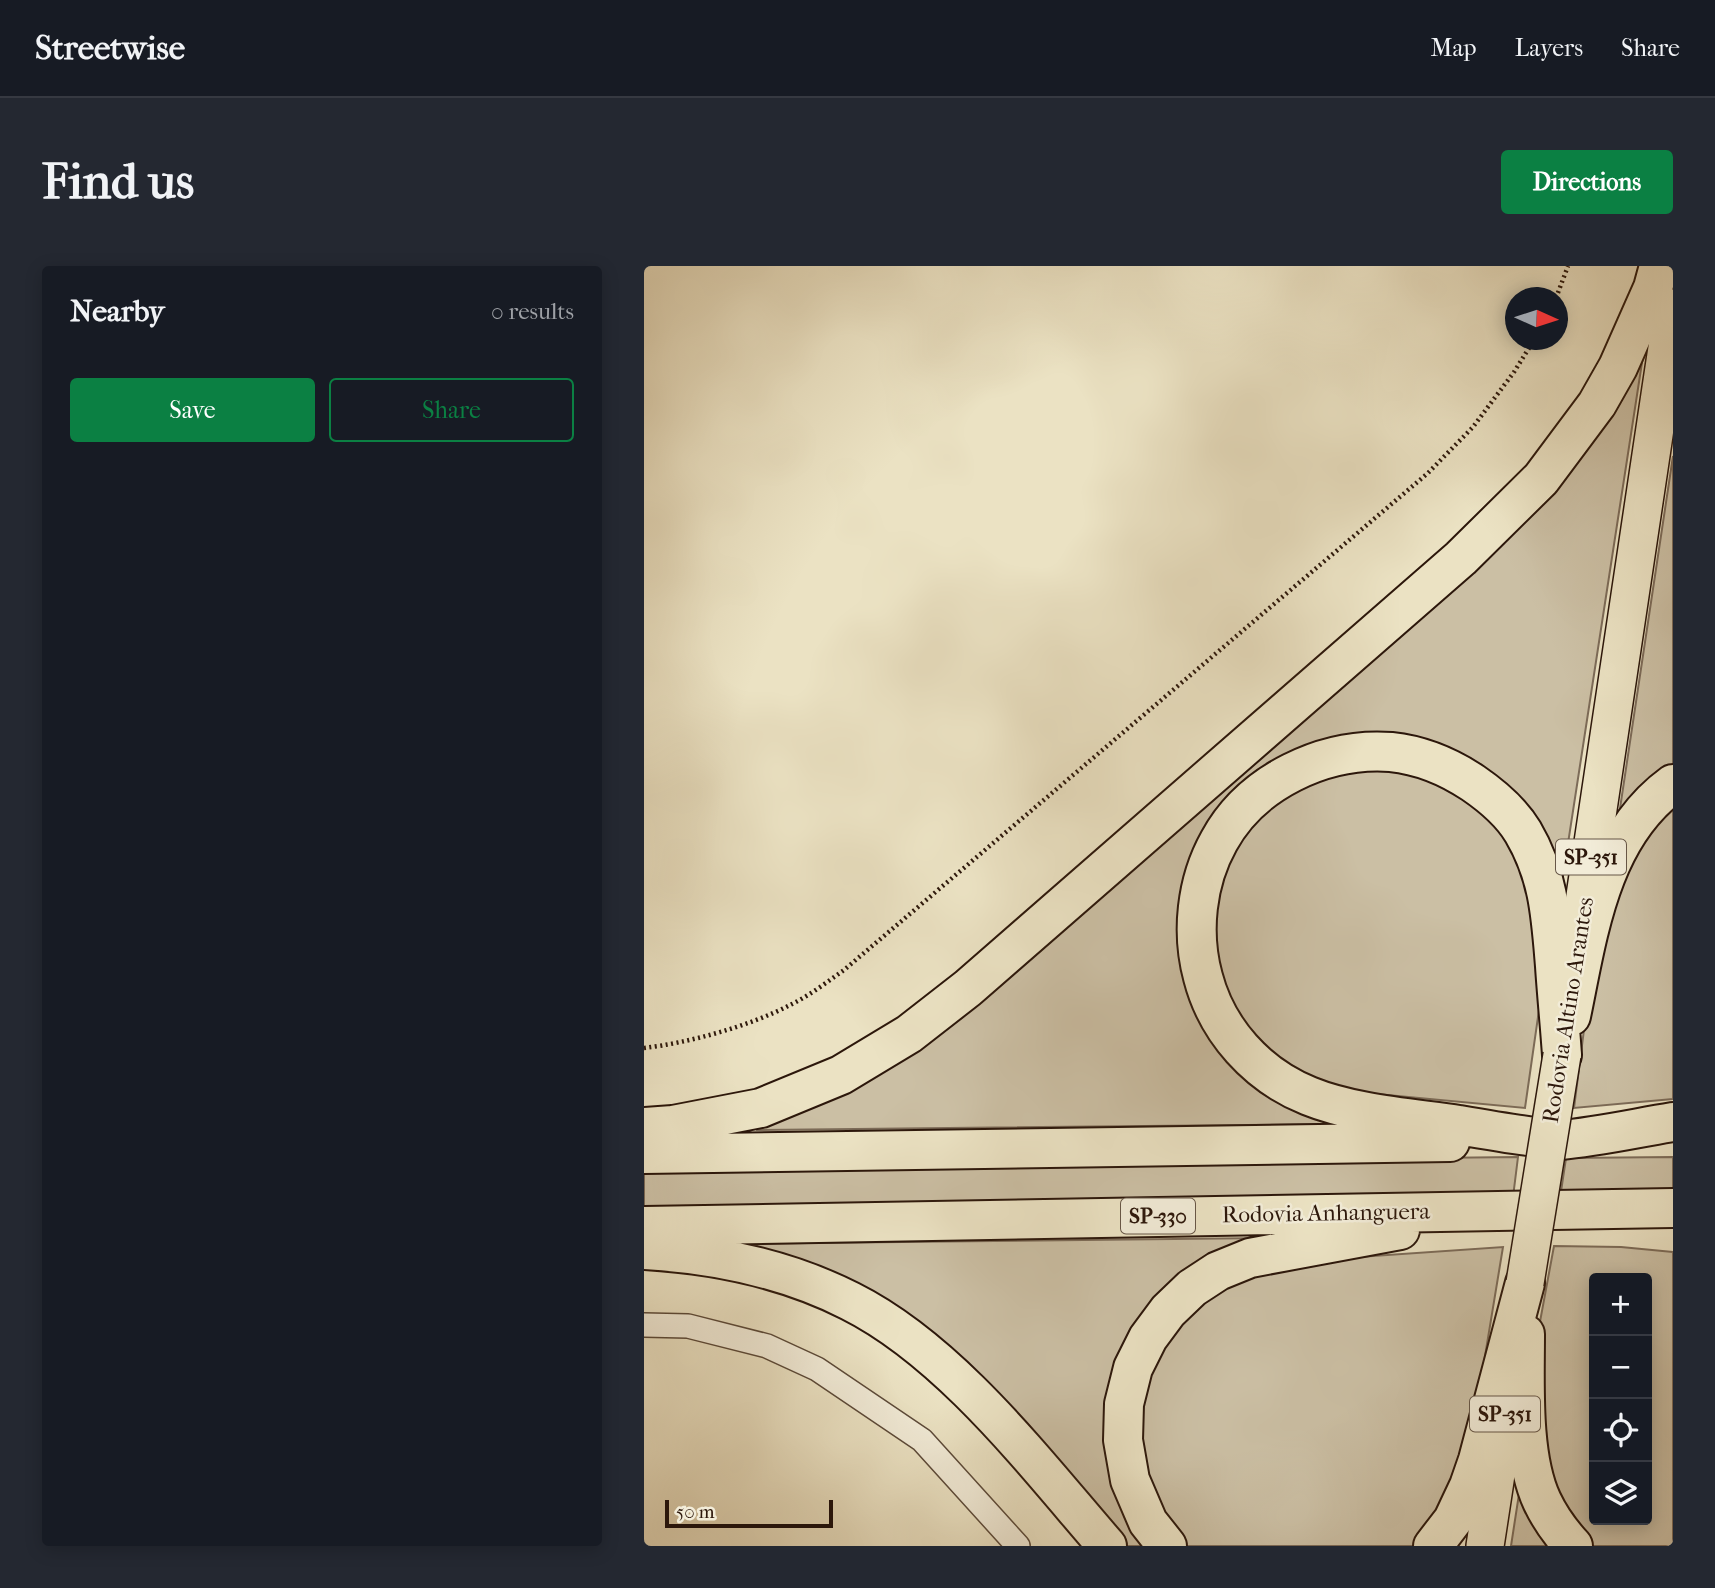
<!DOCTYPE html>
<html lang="en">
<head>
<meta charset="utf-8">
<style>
	body { margin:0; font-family:"IM FELL French Canon",serif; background:#242831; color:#f1f3f6 }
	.controls { position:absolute; right:21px; bottom:21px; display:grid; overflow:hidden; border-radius:7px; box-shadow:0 4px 18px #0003 }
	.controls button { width:63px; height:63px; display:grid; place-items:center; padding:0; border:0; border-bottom:2px solid #363941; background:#171b24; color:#f1f3f6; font:35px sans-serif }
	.compass { position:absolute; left:861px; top:21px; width:63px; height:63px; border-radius:50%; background:#171b24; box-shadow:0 4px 18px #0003; rotate:93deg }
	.scale { position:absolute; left:21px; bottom:18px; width:168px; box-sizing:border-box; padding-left:7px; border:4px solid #2c170b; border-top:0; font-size:19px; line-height:24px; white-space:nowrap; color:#2c170b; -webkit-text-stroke:5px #f2ecd8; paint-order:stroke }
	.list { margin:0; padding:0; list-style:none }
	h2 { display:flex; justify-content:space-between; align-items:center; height:91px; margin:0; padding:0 28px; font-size:30px }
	h2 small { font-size:23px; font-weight:400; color:#9ea1a6 }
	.actions { display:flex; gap:14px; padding:21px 28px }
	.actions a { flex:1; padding:16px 0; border:2px solid #0b8043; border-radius:7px; text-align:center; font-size:24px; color:#0b8043 }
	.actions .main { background:#0b8043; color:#fff }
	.icon { flex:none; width:38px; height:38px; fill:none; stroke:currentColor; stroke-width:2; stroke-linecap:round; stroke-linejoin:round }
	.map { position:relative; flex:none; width:1029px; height:1280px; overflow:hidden; border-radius:7px }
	header { display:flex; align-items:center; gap:42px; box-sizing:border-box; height:98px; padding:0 35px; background:#171b24; border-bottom:2px solid #363941 }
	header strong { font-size:33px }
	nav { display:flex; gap:38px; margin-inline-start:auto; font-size:24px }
	.intro { display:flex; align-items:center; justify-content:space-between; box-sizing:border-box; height:168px; padding:0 42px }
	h1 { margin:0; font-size:49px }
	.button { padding:18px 32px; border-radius:7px; background:#0b8043; color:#fff; font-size:24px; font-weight:700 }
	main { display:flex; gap:42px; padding:0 42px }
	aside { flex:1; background:#171b24; border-radius:7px; box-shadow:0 4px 18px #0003 }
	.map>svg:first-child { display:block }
</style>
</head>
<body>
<header>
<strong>Streetwise</strong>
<nav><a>Map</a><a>Layers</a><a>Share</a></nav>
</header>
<div class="intro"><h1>Find us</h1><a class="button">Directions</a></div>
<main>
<aside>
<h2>Nearby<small>0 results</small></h2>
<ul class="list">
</ul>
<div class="actions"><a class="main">Save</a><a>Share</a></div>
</aside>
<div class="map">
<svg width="1029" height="1280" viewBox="0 0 1029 1280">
	<rect width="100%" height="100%" fill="#ebe2c3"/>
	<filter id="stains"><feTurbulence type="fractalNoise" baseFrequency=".00286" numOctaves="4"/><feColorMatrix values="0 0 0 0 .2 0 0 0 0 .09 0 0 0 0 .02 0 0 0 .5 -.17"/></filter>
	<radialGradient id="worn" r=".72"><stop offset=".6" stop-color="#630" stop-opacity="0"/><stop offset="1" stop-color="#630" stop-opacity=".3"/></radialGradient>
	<path fill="#cbbfa4" stroke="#7c6b58" stroke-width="2" fill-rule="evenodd" d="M 1001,77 L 917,623 L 806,490 L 606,523 L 545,703 L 691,849 L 689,858 L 113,864 L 108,856 L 155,841 L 817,305 Z
		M 1029,190 L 1029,507 L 975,549 Z
		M 744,496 L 828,525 L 887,602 L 895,744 L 881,842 L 669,822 L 608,782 L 563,696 L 575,593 L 648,517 Z
		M 1029,532 L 1029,833 L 930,842 L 949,693 L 970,621 Z
		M 874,891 L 869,931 L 0,944 L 0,901 Z
		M 1029,891 L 1029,930 L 916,932 L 922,892 Z
		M 620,972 L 485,1091 L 509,1280 L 474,1280 L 341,1130 L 81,978 Z
		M 910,980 L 977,981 L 1029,986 L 1029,1280 L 944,1280 L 905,1223 L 895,1061 ZM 950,1012 L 1003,1012 L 1003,1254 L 950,1254 Z
		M 859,981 L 827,1175 L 779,1280 L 534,1280 L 489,1172 L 510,1079 L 585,1013 L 671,994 Z
		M 879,1202 L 916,1280 L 867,1280 Z"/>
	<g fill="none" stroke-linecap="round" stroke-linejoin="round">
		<g stroke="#5c4a39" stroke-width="26">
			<path id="street" d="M 0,1059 L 44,1060 L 123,1080 L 173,1103 L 278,1174 L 374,1280"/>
		</g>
		<g stroke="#2c170b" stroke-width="40">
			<path id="primary" d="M 938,650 L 1029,42
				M 841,1280 L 862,1143"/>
		</g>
		<g stroke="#2c170b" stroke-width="42">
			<path id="highway" d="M 927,750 C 944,668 956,571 1029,518
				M 918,789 C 916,760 913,730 911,700 C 907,651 905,610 879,566 C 867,546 848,530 829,517 C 805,501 776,489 747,486 C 680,481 607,516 575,575 C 552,616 547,667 559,711 C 573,765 613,809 665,830 C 709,848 768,852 815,859 C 838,863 861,867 884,870 C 894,872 906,875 916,874 C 953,871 992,862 1029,856
				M 0,861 L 29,859 L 117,842 L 197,809 L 265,768 L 324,722 L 817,292 L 897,213 L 953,138 L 974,101 L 1009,22 L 1015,0
				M 0,888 L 806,876
				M 0,960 L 1029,942
				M 0,984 C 70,988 143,1003 206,1035 C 306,1085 390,1196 463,1280
				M 881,1068 C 881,1118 877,1190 898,1235 C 906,1252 917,1267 929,1280
				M 523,1280 L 504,1256 L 486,1214 L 479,1174 L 480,1138 L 489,1102 L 504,1072 L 524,1045 L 548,1022 L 574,1005 L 606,992 L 756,964
				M 789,1280 L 809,1254 L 825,1220 L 834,1194 L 881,1017"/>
		</g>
		<path stroke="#2c170b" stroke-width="4.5" stroke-dasharray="2 3.5" stroke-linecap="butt" d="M 912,32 L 924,0
			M 0,782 C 44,777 106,760 146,739 C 165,730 183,716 200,704 L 784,207 L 829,161 L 870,106 L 890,74"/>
		<use href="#street" stroke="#f2ecd8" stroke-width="23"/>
		<use href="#primary" stroke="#ebe2c3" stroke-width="37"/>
		<use href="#highway" stroke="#ebe2c3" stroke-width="38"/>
		<g stroke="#2c170b" stroke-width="40" stroke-linecap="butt">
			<path id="primary-bridge" d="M 881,1017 L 918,789"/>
		</g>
		<use href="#primary-bridge" stroke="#ebe2c3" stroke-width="37"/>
	</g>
	<g text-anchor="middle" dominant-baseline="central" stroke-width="5" stroke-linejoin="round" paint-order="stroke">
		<g fill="#f2ecd8" stroke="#675748" stroke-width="2">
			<rect x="912" y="573.5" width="70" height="35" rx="5"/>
			<rect x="477" y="932.5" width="74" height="35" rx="5"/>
			<rect x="826" y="1130.5" width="70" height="35" rx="5"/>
		</g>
		<g font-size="21" font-weight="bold" fill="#2c170b">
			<text x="947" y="591">SP-351</text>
			<text x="514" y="950">SP-330</text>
			<text x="861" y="1148">SP-351</text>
		</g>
		<g font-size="23" fill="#2c170b" stroke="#f2ecd8">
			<text transform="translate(924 744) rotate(-81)">Rodovia Altino Arantes</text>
			<text transform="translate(682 947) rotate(-1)">Rodovia Anhanguera</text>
		</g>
	</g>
	<rect width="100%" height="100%" filter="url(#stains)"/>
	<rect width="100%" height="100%" fill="url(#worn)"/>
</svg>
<div class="controls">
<button>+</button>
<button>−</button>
<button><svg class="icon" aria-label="locate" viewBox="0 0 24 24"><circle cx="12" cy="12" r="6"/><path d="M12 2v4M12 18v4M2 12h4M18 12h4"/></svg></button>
<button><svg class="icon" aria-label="layers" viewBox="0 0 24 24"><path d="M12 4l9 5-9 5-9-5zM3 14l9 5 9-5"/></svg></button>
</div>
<svg class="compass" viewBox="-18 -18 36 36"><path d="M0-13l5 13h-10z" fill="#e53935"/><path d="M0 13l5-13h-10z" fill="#9ea1a6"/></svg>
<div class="scale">50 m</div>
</div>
</main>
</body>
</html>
